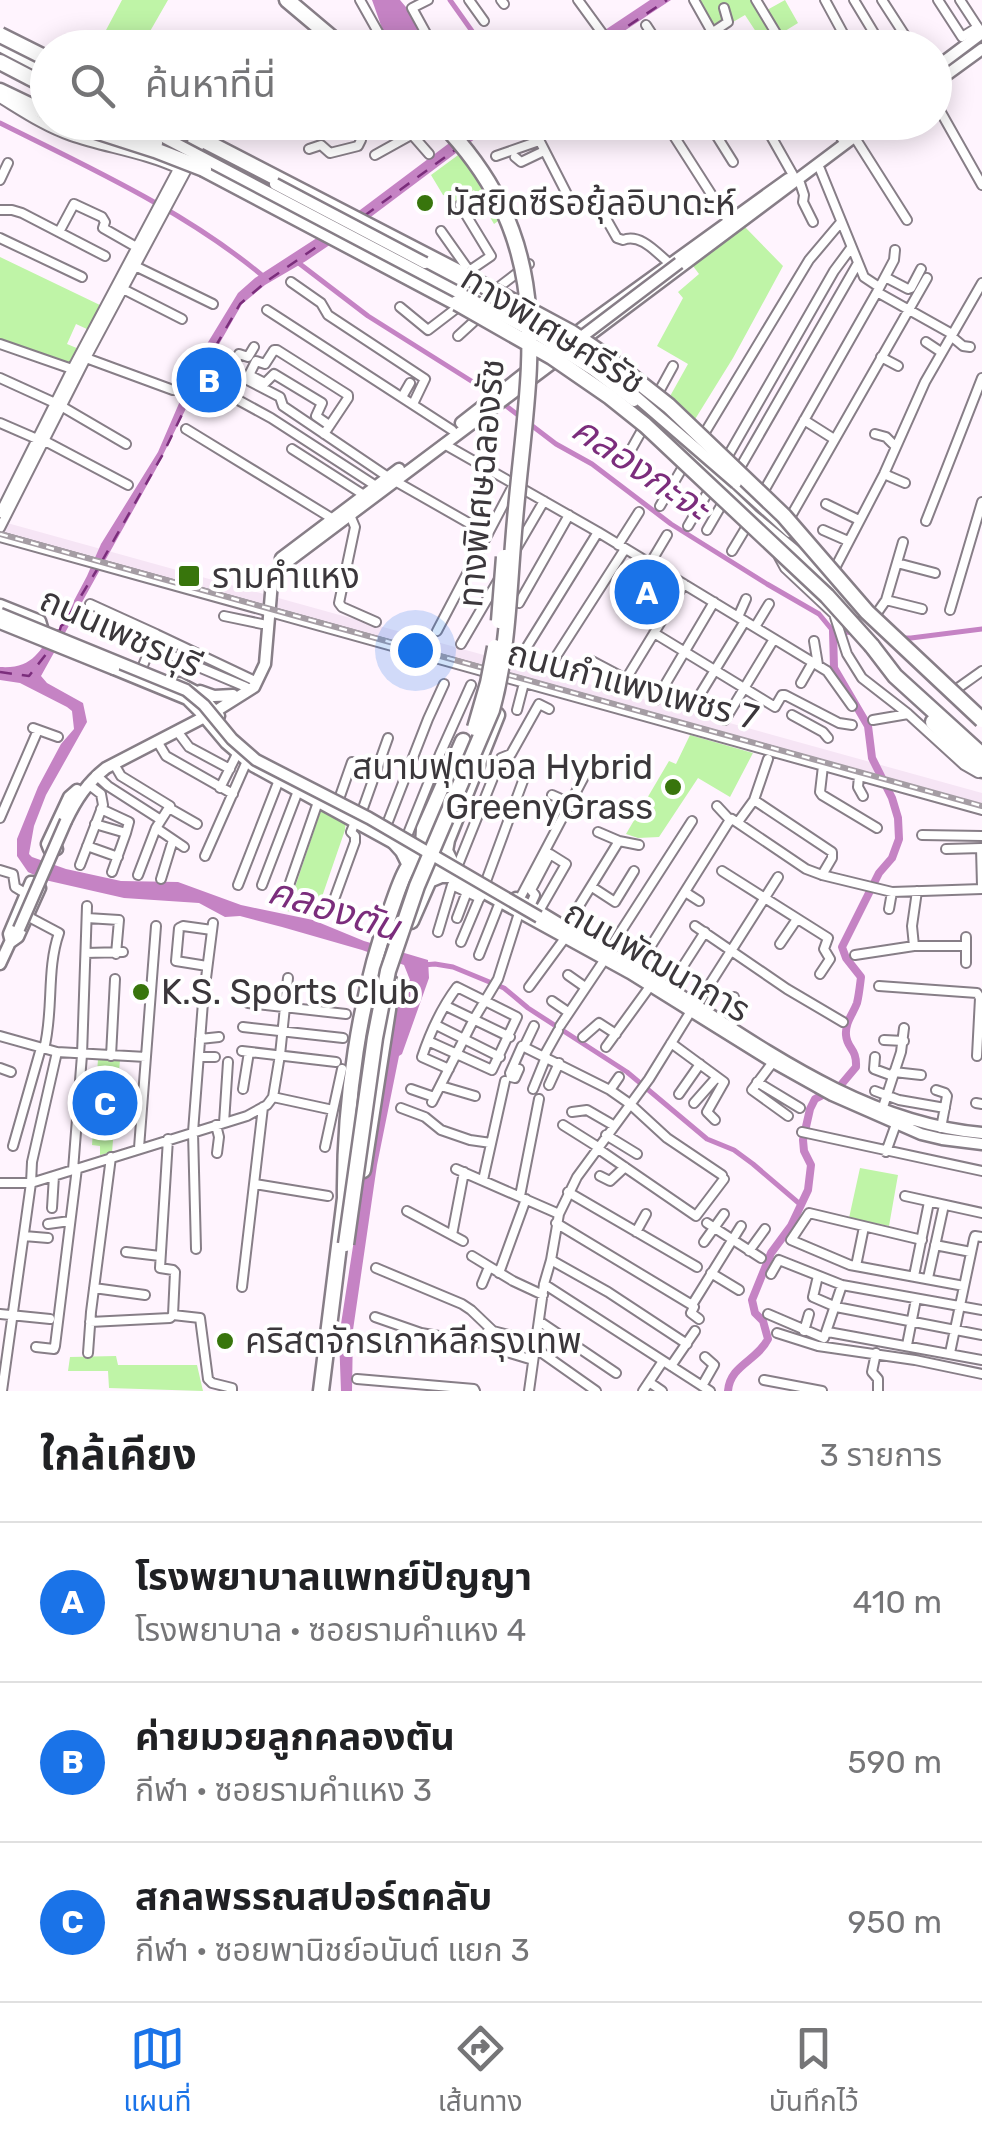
<!DOCTYPE html>
<html lang="th">
<head>
<meta charset="utf-8">
<style>
	body { margin:0; font-family:Rubik,"Noto Sans Thai",sans-serif; background:#f6f6f6; color:#202124 }
	.you { position:absolute; left:415px; top:650px; width:35px; height:35px; margin:-25px; border:8px solid #fff; border-radius:50%; background:#1a73e8; box-shadow:0 0 0 15px #1a73e833 }
	.badge { display:grid; place-items:center; width:65px; height:65px; border-radius:50%; background:#1a73e8; color:#fff; font-size:32px; font-weight:700 }
	.pin { position:absolute; translate:-50% -50%; border:5px solid #fff; box-shadow:0 2px 10px #0006 }
	.list { margin:0; padding:0; list-style:none }
	h2 { display:flex; justify-content:space-between; align-items:center; height:130px; margin:0; padding:0 40px; font-size:42px }
	h2 small { font-size:32px; font-weight:400; color:#757577 }
	.list li { display:grid; grid-template-columns:65px 1fr auto; gap:30px; align-items:center; box-sizing:border-box; height:160px; padding:0 40px; border-top:2px solid #e0e0e0 }
	.list b { display:block; font-size:38px; white-space:nowrap }
	.list p { margin:0; font-size:32px; white-space:nowrap; color:#757577 }
	.list em { font-size:32px; font-style:normal; color:#757577 }
	.icon { flex:none; width:55px; height:55px; fill:none; stroke:currentColor; stroke-width:2; stroke-linecap:round; stroke-linejoin:round }
	.map { position:relative; flex:none; width:982px; height:1391px; overflow:hidden }
	.search { position:absolute; background:#fff; box-shadow:0 5px 25px #0003; left:30px; right:30px; top:30px; height:110px; display:flex; align-items:center; gap:25px; box-sizing:border-box; padding:0 35px; border-radius:55px; color:#757577; font-size:38px }
	.sheet { height:610px; background:#fff }
	nav { display:flex; justify-content:space-around; align-items:center; box-sizing:border-box; height:140px; border-top:2px solid #e0e0e0; background:#fff; font-size:28px; color:#757577 }
	nav a { display:grid; justify-items:center; gap:5px }
	nav .on { color:#1a73e8 }
	.map>svg:first-child { display:block }
</style>
</head>
<body>
<div class="map">
<svg width="982" height="1391" viewBox="0 0 982 1391">
	<rect width="100%" height="100%" fill="#fff4fe"/>
	<path fill="#f6e5f5" d="M 0,521 L 982,793 L 982,810 L 0,537 Z"/>
	<path fill="#bff4a7" d="M 122,0 L 168,0 L 141,47 L 97,47 Z
		M 700,0 L 759,0 L 767,10 L 785,0 L 798,23 L 764,44 L 745,15 L 733,22 L 726,4 L 720,6 L 725,19 L 714,26 Z
		M 469,147 L 508,214 L 494,224 L 474,190 L 455,203 L 448,196 L 443,195 L 431,175 Z
		M 745,227 L 783,266 L 733,358 L 689,429 L 664,407 L 688,364 L 657,346 L 683,298 L 678,292 L 699,274 L 693,266 Z
		M 0,257 L 102,306 L 89,330 L 76,324 L 67,344 L 79,349 L 70,366 L 0,339 Z
		M 690,735 L 753,753 L 730,797 L 698,778 L 659,837 L 638,838 L 626,834 L 669,761 L 676,764 Z
		M 322,807 L 346,819 L 345,830 L 315,917 L 287,911 Z
		M 98,1059 L 120,1060 L 112,1152 L 100,1155 L 100,1146 L 92,1145 Z
		M 860,1168 L 898,1175 L 889,1226 L 849,1218 Z
		M 116,1356 L 118,1365 L 197,1365 L 203,1391 L 109,1388 L 108,1371 L 68,1371 L 70,1357 Z"/>
	<path fill="#c583c4" d="M 372,0 L 400,0 L 416,19 L 432,47 L 393,47 L 383,31 Z
		M 650,0 L 671,0 L 600,47 L 578,48 Z
		M 476,123 L 496,123 L 368,219 L 306,261 L 265,285 L 242,304 L 210,360 L 156,469 L 41,676 L 47,683 L 83,703 L 87,722 L 46,795 L 34,826 L 29,854 L 32,857 L 66,869 L 121,881 L 178,882 L 241,905 L 313,920 L 364,941 L 428,960 L 429,978 L 402,1054 L 399,1056 L 377,1165 L 353,1330 L 352,1391 L 341,1391 L 339,1337 L 379,1078 L 393,1018 L 402,999 L 408,992 L 405,987 L 410,980 L 404,965 L 362,950 L 282,927 L 240,916 L 225,917 L 199,903 L 124,898 L 45,880 L 28,872 L 17,856 L 17,839 L 38,787 L 61,744 L 74,729 L 72,711 L 67,707 L 20,683 L 0,680 L 0,667 C 33,669 38,652 56,629 L 59,629 L 87,576 L 101,544 L 158,452 L 199,357 L 238,293 L 255,278 L 360,210 Z"/>
	<g fill="none" stroke-linecap="round" stroke-linejoin="round">
		<path stroke="#c583c4" stroke-width="5" d="M 450,0 L 484,48
			M 0,123 C 90,168 187,212 264,277
			M 296,261 L 368,316 L 484,389 L 556,444 L 592,464 L 671,524 L 767,584 L 819,614 L 833,631 L 856,633
			M 902,638 L 911,638 L 982,629
			M 423,965 L 435,964 L 453,967 L 504,988 L 528,1008 L 627,1072 L 707,1139 L 734,1150 L 753,1164 L 801,1205"/>
		<path stroke="#c583c4" stroke-width="8" d="M 728,1391 C 730,1365 757,1361 768,1339 L 763,1321 L 755,1313 L 752,1300 L 771,1253 L 791,1226 L 808,1190 L 811,1165 L 804,1151 L 803,1140 L 810,1109 L 815,1099 L 840,1086 L 856,1067 C 857,1048 847,1049 846,1035 C 845,1022 853,1014 857,1003 C 859,995 860,985 861,977 L 846,958 L 842,947 L 879,873 L 892,858 L 899,839 L 898,818 L 892,798 L 872,758 L 868,726 L 834,668 L 833,631"/>
		<path stroke="#7b2d7c" stroke-width="2.5" stroke-dasharray="12 10" stroke-linecap="butt" d="M 610,38 L 667,0
			M 596,48 L 603,42
			M 465,142 L 492,122
			M 364,216 L 455,150
			M 102,561 L 163,454 L 210,356 L 240,304 L 267,281 L 328,239
			M 59,633 L 61,626 L 64,624 L 98,568
			M 0,672 L 29,676 L 50,649"/>
		<g stroke="#877e87" stroke-width="12">
			<path id="minor" d="M 360,0 L 387,48
				M 428,0 L 412,8 L 434,48
				M 469,0 L 484,21
				M 501,0 L 504,4
				M 578,0 L 613,48
				M 694,0 L 721,48
				M 756,0 L 785,48
				M 825,0 L 851,48
				M 854,0 L 883,48
				M 882,0 L 913,48
				M 938,0 L 962,37 L 978,27
				M 960,0 L 979,29
				M 646,25 L 661,48
				M 713,32 L 728,22 L 724,8
				M 0,98 C 23,112 45,127 71,136 C 106,148 145,153 179,169
				M 934,100 L 982,185
				M 401,122 L 429,154
				M 530,122 L 574,208 L 596,201 L 617,238 L 623,240 C 640,233 656,252 669,263
				M 665,122 L 729,222
				M 708,122 L 733,162
				M 763,122 L 793,175
				M 832,122 L 842,139
				M 857,141 L 907,220
				M 309,149 L 321,145 L 330,153 L 358,146 L 361,140 L 356,122
				M 375,155 L 411,135
				M 496,156 L 539,141
				M 515,157 L 521,162 L 544,151
				M 820,169 L 864,277 L 879,287
				M 0,180 L 8,163
				M 800,183 L 804,195 L 803,202 L 813,222
				M 460,205 L 491,256 L 469,271
				M 0,210 L 12,210 L 22,213 L 105,256
				M 441,231 L 470,272
				M 59,232 L 74,204 L 102,217 L 105,222 L 103,228 L 138,248
				M 0,238 L 82,277
				M 135,266 L 213,304
				M 885,277 L 908,289 L 911,288 L 921,269
				M 291,282 L 321,303 L 328,315 L 425,379 L 413,404
				M 123,289 L 182,319
				M 495,290 L 529,264
				M 877,292 L 952,334
				M 400,307 L 428,330 L 462,304
				M 267,310 L 452,430
				M 458,336 L 481,315
				M 951,336 L 963,346 L 970,347
				M 926,342 L 941,352
				M 0,344 L 72,369
				M 254,347 L 248,357 L 239,354 L 231,369 L 232,372 L 280,397 L 283,406 L 388,477
				M 881,357 L 898,366
				M 86,358 L 173,390
				M 0,378 L 55,403
				M 207,383 L 271,418 L 376,486
				M 402,397 L 410,383
				M 656,397 L 673,366
				M 61,406 L 126,444
				M 804,420 L 834,439
				M 0,423 L 37,439
				M 186,429 L 333,519
				M 324,434 L 348,398 L 348,395 L 277,350 L 274,350 L 265,364 L 256,361 L 249,375 L 265,383 L 274,374 L 322,403 L 316,416 L 329,425
				M 875,434 L 886,437 L 896,447
				M 701,439 L 809,260 L 841,222
				M 43,440 L 128,485
				M 444,444 L 598,532 L 827,671 L 852,706
				M 292,449 L 364,495
				M 725,461 L 834,271 L 851,248
				M 623,464 L 646,423
				M 737,473 L 858,263
				M 884,474 L 905,483
				M 395,481 L 488,534
				M 761,496 L 877,292 L 894,260 L 895,250
				M 826,504 L 859,520
				M 660,506 L 687,460
				M 0,513 L 72,369 L 193,141
				M 350,515 L 355,527 L 339,603 L 342,607 L 376,622
				M 926,521 L 982,378
				M 787,523 L 927,278
				M 688,526 L 711,487
				M 0,528 L 86,358 L 200,145
				M 707,530 L 725,499
				M 823,530 L 848,541
				M 0,537 L 982,810
				M 618,545 L 639,512
				M 516,549 L 544,501
				M 732,551 L 750,521
				M 779,557 L 785,568 L 834,614 L 847,654 L 862,678 L 907,713 L 964,765 L 978,773
				M 897,563 L 935,573
				M 833,572 L 884,474 L 925,382 L 982,283
				M 621,589 L 632,594 L 667,535
				M 886,600 L 922,609
				M 519,603 L 569,515
				M 90,604 L 156,634
				M 950,610 L 982,502
				M 877,613 L 886,600 L 903,542
				M 224,616 L 262,624
				M 738,617 L 746,599
				M 755,627 L 769,604
				M 437,631 L 514,484
				M 127,633 L 151,647 L 246,687
				M 654,633 L 775,707 L 782,695 L 785,695 L 839,723 L 852,725
				M 814,641 L 818,665
				M 461,644 L 499,579
				M 525,650 L 598,532
				M 592,661 L 626,679
				M 142,668 L 156,634 L 253,680
				M 548,669 L 625,549
				M 801,683 L 813,662
				M 623,684 L 684,584
				M 958,688 L 982,671
				M 656,700 L 714,602
				M 693,706 L 745,621
				M 517,710 L 524,683
				M 792,715 L 823,732 L 828,738
				M 725,720 L 774,639
				M 873,720 L 908,714
				M 33,728 L 58,737
				M 177,731 L 189,747 L 230,769
				M 157,741 L 166,756 L 233,794
				M 114,764 L 121,776 L 170,806 L 156,828 L 138,875
				M 823,766 L 820,792 L 822,795 L 877,828
				M 96,775 L 108,786 L 161,820
				M 859,776 L 858,787 L 863,796
				M 220,788 L 237,754
				M 552,795 L 570,803
				M 339,799 L 352,762
				M 754,800 L 832,852 L 832,858 L 822,875
				M 717,806 L 730,820
				M 169,808 L 197,824
				M 101,809 L 129,822 L 126,833
				M 362,811 L 388,738
				M 0,818 L 38,730
				M 355,822 L 351,832 L 355,836 L 355,842 L 331,908 L 357,918
				M 738,822 L 754,800 L 768,759
				M 95,824 L 126,833 L 112,872
				M 387,824 L 428,719 L 444,684
				M 156,828 L 184,847
				M 598,832 L 619,841 L 639,845
				M 922,835 L 982,836
				M 407,836 L 440,754 L 471,685
				M 87,846 L 118,857
				M 946,849 L 981,848 L 982,886
				M 205,856 L 247,761
				M 80,865 L 103,805 L 101,794 L 88,784
				M 458,865 L 501,758 L 511,754 L 539,704 L 549,709
				M 0,870 L 13,874 L 15,887 L 25,893
				M 722,871 L 828,938 L 824,949 L 830,959 L 820,974
				M 161,879 L 173,840
				M 238,885 L 279,780
				M 262,885 L 298,791
				M 592,887 L 615,902 L 634,871
				M 685,892 L 699,901
				M 285,897 L 318,802
				M 519,900 L 586,773
				M 530,906 L 535,895 L 531,890 L 550,854 L 566,864 L 539,911
				M 889,909 L 892,892
				M 27,916 L 59,933 C 46,970 54,1011 44,1049
				M 87,918 L 119,920 L 116,954
				M 457,918 L 468,889
				M 695,926 L 787,989 L 843,1022
				M 566,927 L 619,841
				M 438,932 L 452,885 L 480,898
				M 461,942 L 482,892 L 527,770
				M 780,944 L 797,919
				M 914,946 L 912,926 L 917,891
				M 86,953 L 123,952
				M 607,953 L 692,821
				M 479,955 L 500,902
				M 855,955 L 914,946 L 965,946
				M 966,963 L 966,937
				M 207,966 L 176,961 L 179,928 L 183,926 L 212,930
				M 637,968 L 728,823 L 732,819 L 806,869 L 822,875 L 892,892 L 982,889
				M 568,975 L 585,987
				M 879,986 L 977,993 L 980,998 L 977,1056
				M 529,987 L 565,938
				M 669,988 L 705,932
				M 552,1001 L 568,1012
				M 248,1003 L 346,1014
				M 446,1006 L 510,1037
				M 696,1006 L 778,877
				M 436,1025 L 500,1057
				M 560,1026 L 605,959
				M 243,1027 L 343,1038
				M 731,1027 L 736,1018 L 729,1008 L 734,997
				M 0,1036 L 57,1052 L 146,1057
				M 583,1037 L 599,1023 L 616,1034
				M 200,1039 L 219,1037
				M 884,1040 L 904,1041
				M 428,1041 L 492,1070 L 517,1017 L 457,987 C 442,1007 430,1033 422,1057 L 449,1069
				M 671,1043 L 724,1082 L 707,1112 L 715,1120
				M 524,1047 L 534,1026
				M 606,1047 L 651,985
				M 242,1051 L 336,1062
				M 111,1056 L 115,979
				M 544,1056 L 558,1031
				M 199,1057 L 215,1057
				M 875,1057 L 874,1069 L 893,1076
				M 773,1062 L 752,1090 L 788,1116
				M 0,1068 L 11,1072
				M 519,1069 L 515,1078 L 511,1077 L 510,1073 L 522,1046 L 610,1090 L 630,1104 L 667,1138 L 722,1175
				M 894,1072 L 921,1075
				M 757,1082 L 800,1108
				M 549,1085 L 559,1063
				M 441,1086 L 475,1096
				M 243,1089 L 249,1052
				M 411,1089 L 434,1097
				M 533,1089 L 546,1057
				M 610,1090 L 619,1077
				M 936,1090 L 945,1093 L 947,1096 L 941,1128
				M 875,1091 L 899,1100 L 945,1108
				M 679,1094 L 700,1064
				M 273,1097 L 333,1110
				M 432,1102 L 474,1019 L 498,979 L 519,913
				M 694,1103 L 717,1077
				M 976,1103 L 982,1104
				M 401,1108 L 425,1117 L 441,1130 L 470,1140 L 491,1143
				M 882,1110 L 901,1052 L 904,1028
				M 572,1112 L 587,1110 L 613,1125
				M 224,1123 L 228,1062
				M 216,1125 L 219,1137 L 217,1153
				M 563,1125 L 598,1147
				M 802,1132 L 982,1171
				M 606,1135 L 637,1154
				M 168,1139 L 160,1268 L 173,1270 L 175,1272 L 173,1315 L 200,1318 L 208,1379 L 212,1383 L 232,1388 L 232,1391
				M 13,1146 L 41,1048
				M 325,1147 L 342,1069
				M 139,1148 L 156,926
				M 597,1148 L 696,1216 L 724,1179
				M 886,1152 L 896,1124
				M 456,1169 L 559,1214
				M 73,1170 L 82,1055 L 87,906
				M 600,1176 L 610,1181 L 625,1167
				M 483,1180 L 505,1081
				M 0,1183 L 31,1183 L 247,1116 L 267,1105 L 273,1097 L 280,1055 L 288,978
				M 255,1184 L 328,1196
				M 568,1192 L 697,1267
				M 520,1196 L 539,1099
				M 905,1196 L 982,1213
				M 52,1208 L 54,1176
				M 407,1211 L 463,1241
				M 556,1223 L 692,1305
				M 707,1223 L 761,1258
				M 48,1224 L 70,1221
				M 636,1232 L 646,1214
				M 452,1235 L 464,1172
				M 24,1236 L 48,1238
				M 922,1240 L 809,1213 L 791,1240 L 850,1265 L 964,1286
				M 704,1242 L 724,1214
				M 935,1245 L 971,1252
				M 196,1249 L 193,1132 L 203,1002 L 213,923
				M 749,1251 L 765,1229
				M 126,1252 L 160,1256
				M 472,1256 L 513,1281 L 543,1295
				M 551,1260 L 608,1292 L 687,1344
				M 856,1266 L 864,1227
				M 376,1268 L 462,1304 L 471,1310 L 493,1331 L 536,1342
				M 499,1273 L 526,1199
				M 711,1273 L 739,1290
				M 771,1274 L 779,1260 L 842,1285 L 982,1310
				M 818,1276 L 813,1297 L 836,1307 L 982,1335
				M 914,1276 L 929,1202
				M 928,1278 L 944,1205
				M 482,1284 L 489,1267
				M 544,1284 L 710,1391
				M 242,1287 L 263,1107
				M 94,1288 L 145,1295
				M 692,1305 L 741,1226
				M 692,1305 L 694,1307 L 691,1313 L 699,1319
				M 0,1314 L 50,1319
				M 768,1314 L 824,1338 L 842,1285
				M 375,1317 L 421,1333 L 480,1343 L 484,1341 L 489,1328
				M 539,1321 L 616,1373
				M 90,1322 L 170,1318 L 173,1315
				M 804,1331 L 809,1314
				M 828,1332 L 982,1360
				M 777,1333 L 818,1346 L 915,1360 L 982,1374
				M 907,1345 L 916,1299
				M 36,1347 L 54,1349 L 55,1346 L 77,1168
				M 490,1347 L 533,1360
				M 535,1348 L 596,1391
				M 88,1353 L 91,1312 L 111,1157
				M 876,1353 L 872,1372 L 878,1379 L 878,1391
				M 950,1353 L 974,1239 L 975,1236 L 982,1237
				M 671,1366 L 695,1331
				M 357,1379 L 474,1389 L 475,1391
				M 764,1380 L 822,1391
				M 649,1382 L 662,1391
				M 702,1386 L 714,1365 L 705,1357
				M 2,1391 L 31,1183 L 32,1162 L 57,1052
				M 529,1391 L 544,1284 L 551,1260 L 559,1214 L 577,1177 L 649,1079 L 691,1011
				M 643,1391 L 663,1361"/>
		</g>
		<g stroke="#877e87" stroke-width="15">
			<path id="major" d="M 0,46 L 48,71
				M 934,69 L 982,33
				M 934,84 L 982,49
				M 425,263 L 508,307
				M 575,346 L 628,383 L 677,422
				M 623,397 L 673,440 L 753,516 L 804,558 L 858,611
				M 461,423 L 586,325 L 788,179
				M 736,483 L 790,532
				M 281,558 L 399,469
				M 0,605 L 40,621 L 43,631 L 38,637
				M 114,669 L 187,699 L 200,712 L 226,743 L 253,766 L 630,973 L 773,1062 L 832,1095 L 921,1134 L 942,1139 L 982,1144
				M 179,683 L 200,694 L 219,716
				M 200,691 L 214,696 L 233,695
				M 66,821 C 76,800 87,783 106,768 L 216,711 L 254,687 L 265,664 L 272,582 L 282,566 L 874,122
				M 57,849 L 49,849 L 47,844 L 69,797 L 77,790
				M 31,882 L 37,883 L 40,888 L 18,937 L 11,942 L 9,934 Z
				M 516,898 C 548,916 577,935 608,953 C 630,966 652,978 674,991 C 769,1052 867,1123 982,1133
				M 0,964 L 12,938"/>
		</g>
		<g stroke="#877e87" stroke-width="19">
			<path id="highway" d="M 287,0 L 344,48
				M 0,62 L 48,87
				M 0,91 L 48,114
				M 99,122 L 130,135 L 171,145
				M 168,122 L 464,275
				M 204,169 L 457,303
				M 872,646 L 895,676 L 982,755
				M 933,722 L 982,770
				M 394,841 L 403,851 L 410,865
				M 423,845 L 424,829 L 463,741
				M 450,861 L 445,851 L 447,840 L 497,715
				M 429,880 L 441,875 L 452,875
				M 411,921 L 429,880 L 426,861
				M 363,1170 L 392,984
				M 321,1391 L 345,1198 C 344,1105 359,996 391,909 C 395,898 402,875 409,866 C 411,864 420,859 422,858"/>
		</g>
		<use href="#minor" stroke="#fff" stroke-width="8"/>
		<use href="#major" stroke="#fff" stroke-width="10"/>
		<use href="#highway" stroke="#fff" stroke-width="14"/>
		<g stroke="#a59da4" stroke-width="6">
			<path id="rail" d="M 0,534 L 982,806"/>
		</g>
		<use href="#rail" stroke="#fff" stroke-width="2.5" stroke-dasharray="8" stroke-linecap="butt"/>
		<g stroke="#877e87" stroke-width="15" stroke-linecap="butt">
			<path id="major-bridge" d="M 135,122 L 533,332 L 593,370 L 634,401
				M 275,184 L 425,263
				M 537,329 L 569,339 L 584,335 L 679,263
				M 633,394 L 736,483
				M 0,614 L 186,690 L 204,705 L 232,739 L 256,760 L 369,818 L 539,917
				M 0,623 L 114,669
				M 19,929 L 66,821"/>
		</g>
		<g stroke="#877e87" stroke-width="19" stroke-linecap="butt">
			<path id="highway-bridge" d="M 0,35 L 48,59
				M 68,122 L 155,150 L 204,169
				M 116,122 L 155,143
				M 464,275 L 572,333 L 607,357 L 669,406 L 784,516 L 867,612 L 982,720
				M 457,303 L 552,357 L 610,397 L 645,425 L 827,596 L 872,646
				M 499,621 L 504,557
				M 475,728 L 488,683 L 495,647
				M 346,1244 L 375,1038 L 388,971 L 417,886 L 492,710 C 509,648 509,584 515,520 C 528,366 562,247 441,122"/>
		</g>
		<use href="#major-bridge" stroke="#fff" stroke-width="10"/>
		<use href="#highway-bridge" stroke="#fff" stroke-width="14"/>
	</g>
	<g fill="#38750c" stroke="#fff" stroke-width="4">
		<circle cx="425" cy="203" r="10"/>
		<rect x="177" y="564" width="24" height="24" rx="5"/>
		<circle cx="673" cy="787" r="10"/>
		<circle cx="141" cy="992" r="10"/>
		<circle cx="225" cy="1341" r="10"/>
	</g>
	<g text-anchor="middle" dominant-baseline="central" stroke-width="8" stroke-linejoin="round" paint-order="stroke">
		<g font-size="35" fill="#3b373b" stroke="#fff" text-anchor="start">
			<text x="445" y="203">มัสยิดซีรอยุ้ลอิบาดะห์</text>
			<text x="212" y="576">รามคำแหง</text>
			<text x="653" y="767" text-anchor="end">สนามฟุตบอล Hybrid<tspan x="653" dy="40">GreenyGrass</tspan></text>
			<text x="161" y="992">K.S. Sports Club</text>
			<text x="245" y="1341">คริสตจักรเกาหลีกรุงเทพ</text>
		</g>
		<g font-size="35" fill="#3b373b" stroke="#fff">
			<text transform="translate(553 330) rotate(32)">ทางพิเศษศรีรัช</text>
			<text transform="translate(481 483) rotate(-85)">ทางพิเศษฉลองรัช</text>
			<text transform="translate(121 632) rotate(24)">ถนนเพชรบุรี</text>
			<text transform="translate(633 685) rotate(15)">ถนนกำแพงเพชร 7</text>
			<text transform="translate(657 961) rotate(30)">ถนนพัฒนาการ</text>
		</g>
		<g font-size="38" font-style="italic" fill="#7b2d7c" stroke="#fff">
			<text transform="translate(641 468) rotate(34)">คลองกะจะ</text>
			<text transform="translate(334 909) rotate(17)">คลองตัน</text>
		</g>
	</g>
</svg>
<div class="you"></div>
<div class="pin badge" style="left:647px;top:592px">A</div>
<div class="pin badge" style="left:209px;top:380px">B</div>
<div class="pin badge" style="left:105px;top:1103px">C</div>
<div class="search"><svg class="icon" aria-label="search" viewBox="0 0 24 24"><circle cx="10" cy="10" r="6"/><path d="M15 15l6 6"/></svg>ค้นหาที่นี่</div>
</div>
<section class="sheet">
<h2>ใกล้เคียง<small>3 รายการ</small></h2>
<ul class="list">
<li><span class="badge">A</span><div><b>โรงพยาบาลแพทย์ปัญญา</b><p>โรงพยาบาล · ซอยรามคำแหง 4</p></div><em>410 m</em></li>
<li><span class="badge">B</span><div><b>ค่ายมวยลูกคลองตัน</b><p>กีฬา · ซอยรามคำแหง 3</p></div><em>590 m</em></li>
<li><span class="badge">C</span><div><b>สกลพรรณสปอร์ตคลับ</b><p>กีฬา · ซอยพานิชย์อนันต์ แยก 3</p></div><em>950 m</em></li>
</ul>
</section>
<nav>
<a class="on"><svg class="icon" aria-label="map" viewBox="0 0 24 24"><path d="M3 6l6-2 6 2 6-2v14l-6 2-6-2-6 2zM9 4v14M15 6v14"/></svg>แผนที่</a>
<a><svg class="icon" aria-label="directions" viewBox="0 0 24 24"><path d="M12 3l9 9-9 9-9-9zM9 14v-3h6M13 9l2 2-2 2"/></svg>เส้นทาง</a>
<a><svg class="icon" aria-label="saved" viewBox="0 0 24 24"><path d="M7 4h10v16l-5-4-5 4z"/></svg>บันทึกไว้</a>
</nav>
</body>
</html>
